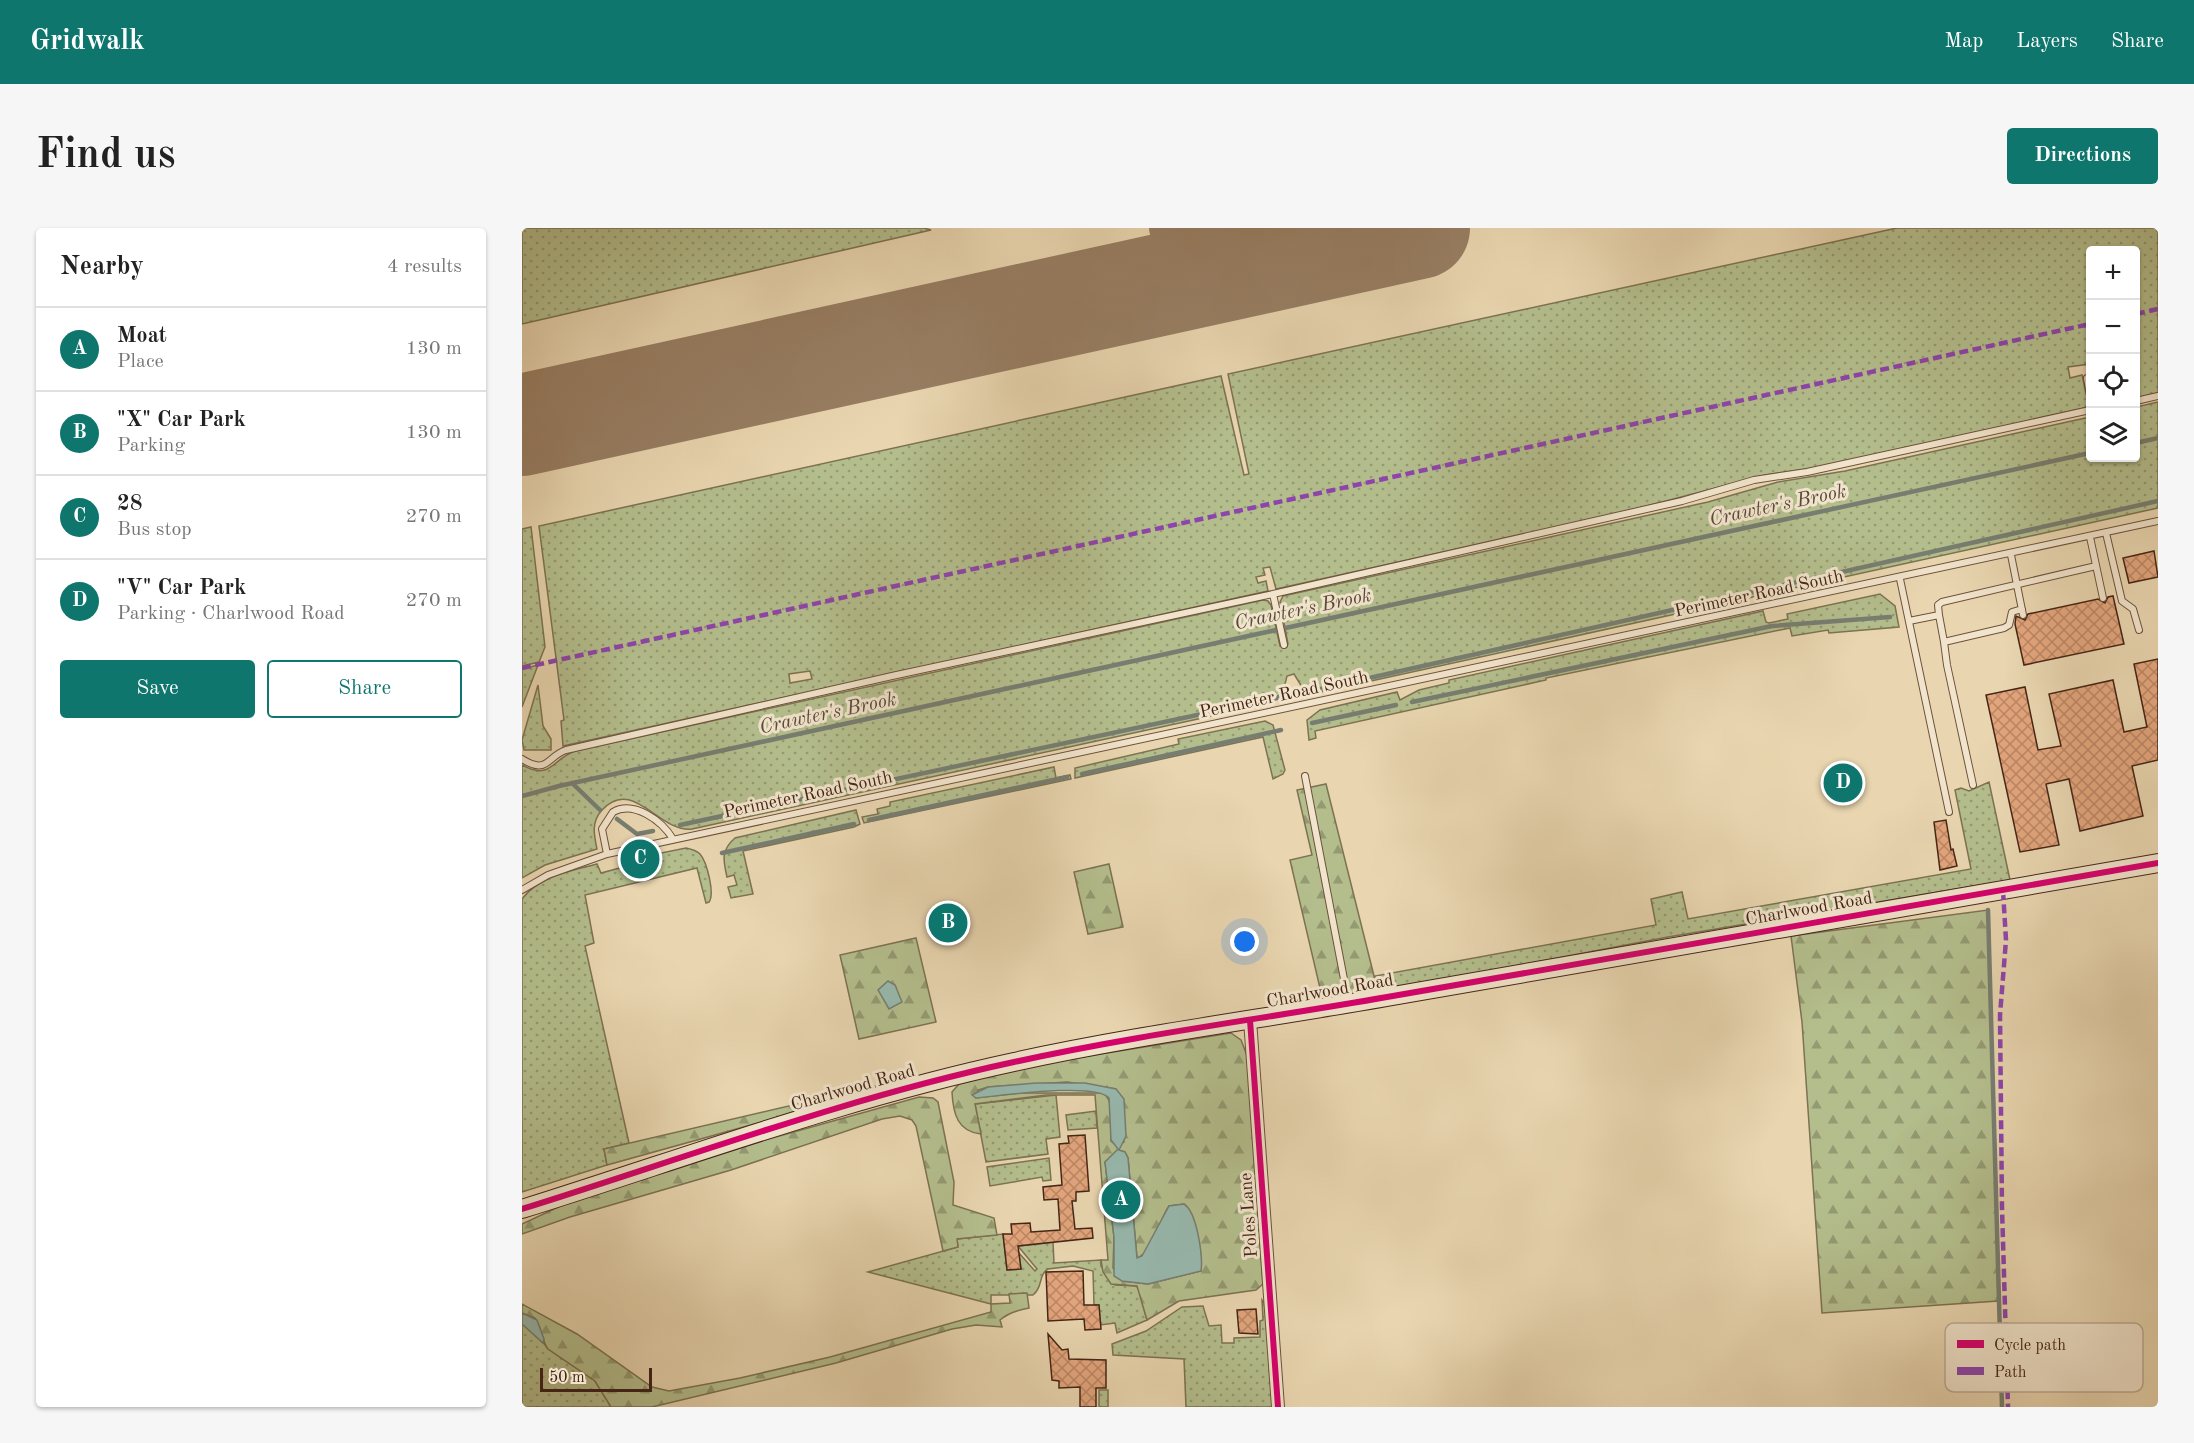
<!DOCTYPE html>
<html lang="en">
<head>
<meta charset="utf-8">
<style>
	body { margin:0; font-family:"Old Standard TT",serif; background:#f6f6f6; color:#222 }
	.controls { position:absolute; right:18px; top:18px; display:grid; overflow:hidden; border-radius:6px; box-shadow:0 2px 4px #0004 }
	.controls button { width:54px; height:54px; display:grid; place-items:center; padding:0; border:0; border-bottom:2px solid #e0e0e0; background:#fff; color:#222; font:30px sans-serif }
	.scale { position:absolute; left:18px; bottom:15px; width:112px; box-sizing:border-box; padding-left:6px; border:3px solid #462516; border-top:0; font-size:16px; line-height:21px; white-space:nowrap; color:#462516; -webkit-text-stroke:4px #f1e4cc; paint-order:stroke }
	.you { position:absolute; left:723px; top:714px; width:21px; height:21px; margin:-15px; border:4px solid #fff; border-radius:50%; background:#1a73e8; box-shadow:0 0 0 9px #1a73e833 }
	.badge { display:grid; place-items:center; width:39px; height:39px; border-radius:50%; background:#0f766e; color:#fff; font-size:20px; font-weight:700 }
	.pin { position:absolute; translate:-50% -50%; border:3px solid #fff; box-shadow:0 2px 6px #0006 }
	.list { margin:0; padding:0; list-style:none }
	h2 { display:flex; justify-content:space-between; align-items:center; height:78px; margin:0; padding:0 24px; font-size:26px }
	h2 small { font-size:20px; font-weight:400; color:#767676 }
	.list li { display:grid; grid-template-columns:39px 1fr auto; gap:18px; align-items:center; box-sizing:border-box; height:84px; padding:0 24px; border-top:2px solid #e0e0e0 }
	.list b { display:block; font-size:22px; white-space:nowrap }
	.list p { margin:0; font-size:20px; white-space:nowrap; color:#767676 }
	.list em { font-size:20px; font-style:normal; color:#767676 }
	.actions { display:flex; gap:12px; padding:18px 24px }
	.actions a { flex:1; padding:14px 0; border:2px solid #0f766e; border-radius:6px; text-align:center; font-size:21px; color:#0f766e }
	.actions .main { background:#0f766e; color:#fff }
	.icon { flex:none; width:33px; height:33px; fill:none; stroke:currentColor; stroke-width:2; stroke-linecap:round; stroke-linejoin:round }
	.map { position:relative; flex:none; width:1636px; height:1179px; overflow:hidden; border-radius:6px }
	header { display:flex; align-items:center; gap:36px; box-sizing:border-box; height:84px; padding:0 30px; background:#0f766e; color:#fff }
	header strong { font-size:28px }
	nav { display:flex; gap:33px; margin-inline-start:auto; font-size:21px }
	.intro { display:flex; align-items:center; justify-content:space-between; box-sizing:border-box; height:144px; padding:0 36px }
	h1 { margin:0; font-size:42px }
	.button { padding:15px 27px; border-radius:6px; background:#0f766e; color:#fff; font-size:21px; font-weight:700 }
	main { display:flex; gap:36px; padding:0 36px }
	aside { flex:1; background:#fff; border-radius:6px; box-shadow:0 2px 4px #0004 }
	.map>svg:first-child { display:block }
</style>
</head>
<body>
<header>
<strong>Gridwalk</strong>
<nav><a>Map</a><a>Layers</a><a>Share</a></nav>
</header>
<div class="intro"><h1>Find us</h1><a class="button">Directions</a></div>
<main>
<aside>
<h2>Nearby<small>4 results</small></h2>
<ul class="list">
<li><span class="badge">A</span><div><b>Moat</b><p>Place</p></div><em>130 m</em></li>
<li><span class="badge">B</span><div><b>&quot;X&quot; Car Park</b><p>Parking</p></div><em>130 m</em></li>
<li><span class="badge">C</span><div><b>28</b><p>Bus stop</p></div><em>270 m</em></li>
<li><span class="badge">D</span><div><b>&quot;V&quot; Car Park</b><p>Parking · Charlwood Road</p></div><em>270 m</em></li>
</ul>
<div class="actions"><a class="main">Save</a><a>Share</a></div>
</aside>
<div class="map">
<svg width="1636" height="1179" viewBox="0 0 1636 1179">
	<defs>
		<pattern id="grass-dots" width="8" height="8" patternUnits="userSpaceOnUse" patternTransform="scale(1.5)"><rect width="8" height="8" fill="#b4be8d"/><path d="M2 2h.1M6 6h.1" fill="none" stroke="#949a72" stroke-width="1.8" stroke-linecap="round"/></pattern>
		<pattern id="forest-firs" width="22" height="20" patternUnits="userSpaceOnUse" patternTransform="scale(1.5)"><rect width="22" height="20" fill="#b4be8d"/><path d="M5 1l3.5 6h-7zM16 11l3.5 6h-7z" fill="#949a72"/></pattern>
		<pattern id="building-cross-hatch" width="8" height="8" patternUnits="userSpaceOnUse" patternTransform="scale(1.5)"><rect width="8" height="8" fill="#e3a57c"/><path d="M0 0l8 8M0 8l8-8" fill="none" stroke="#ba8665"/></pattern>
	</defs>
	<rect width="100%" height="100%" fill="#e9d6b0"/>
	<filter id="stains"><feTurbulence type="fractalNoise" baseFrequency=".00333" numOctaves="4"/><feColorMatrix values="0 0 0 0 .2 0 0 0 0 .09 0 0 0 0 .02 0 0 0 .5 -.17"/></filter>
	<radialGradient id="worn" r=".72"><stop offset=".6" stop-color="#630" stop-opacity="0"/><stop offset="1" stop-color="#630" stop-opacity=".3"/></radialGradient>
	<path fill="url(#grass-dots)" stroke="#7d7252" stroke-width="1.5" fill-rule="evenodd" d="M 0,0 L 402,0 L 409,2 L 0,96 Z
		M 1375,0 L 1636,0 L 1636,165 L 1614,170 L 1614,22 L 1568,22 L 1568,136 L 1546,139 L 1548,150 L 1560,147 L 1566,174 L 1563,180 L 1305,238 L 1243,247 L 1094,286 L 754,361 L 748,339 L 741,340 L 743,347 L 734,349 L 736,355 L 744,353 L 746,363 L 41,518 L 39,493 L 42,492 L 17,298 L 699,148 L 722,247 L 727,246 L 706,146 ZM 288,443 L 290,451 L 268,455 L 267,446 Z
		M 1636,174 L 1636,280 L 799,464 L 780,459 L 772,446 L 765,448 L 761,464 L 745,476 L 170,601 C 137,605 111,548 80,582 C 69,594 72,607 75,621 L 23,637 L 0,650 L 0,537 C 29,553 30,531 53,523 L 741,372 L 746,373 L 749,377 L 758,418 L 766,416 L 758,374 L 761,368 L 1186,274 L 1256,254 L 1323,243 L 1568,189 L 1568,230 L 1614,230 L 1614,179 Z
		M 9,299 L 23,419 L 17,434 L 0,438 L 0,301 Z
		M 1358,366 L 1373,378 L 1377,399 L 1307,405 L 1306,402 L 1270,408 L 1268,400 L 1024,450 L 1024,452 L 793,503 L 794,510 L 787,512 L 785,492 L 798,482 L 875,464 L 878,472 L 897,462 L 927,455 L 927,452 L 1241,383 L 1244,394 L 1247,395 L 1266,391 L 1265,386 Z
		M 16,437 L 0,479 L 0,441 Z
		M 16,457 L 21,498 L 29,511 L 29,522 L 2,522 L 0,512 Z
		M 743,493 L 751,497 L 763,542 L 761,546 L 751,551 L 741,509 L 553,550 L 553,540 L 657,516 L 656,511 Z
		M 532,539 L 534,550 L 548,547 L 549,551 L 342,595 L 340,589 L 356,586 L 355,581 L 368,578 L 368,574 Z
		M 1467,554 L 1488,652 L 1146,709 L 856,764 L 853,748 L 1134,697 L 1129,671 L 1160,664 L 1166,691 L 1449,641 L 1433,562 L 1439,560 L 1447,563 Z
		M 334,582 L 338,596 L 332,599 L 221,623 L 231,666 L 209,670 L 206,659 L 215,657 L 212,647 L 205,649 C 201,632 199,622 213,610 Z
		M 164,620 C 169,621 174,622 178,626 C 185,634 193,666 187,674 L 184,675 L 175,640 L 63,667 L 72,715 L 63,718 L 107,915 L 82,921 L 85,937 L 0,964 L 0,671 C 17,648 49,643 75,636 L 79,645 L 135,630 L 134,626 Z
		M 534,867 L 538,909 L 524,911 L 526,926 L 464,934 L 453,876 Z
		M 574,883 L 575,900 L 546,902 L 544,887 Z
		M 527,930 L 529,952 L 521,953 L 520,949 L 468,958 L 465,939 Z
		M 481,1006 L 485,1042 L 499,1041 L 497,1025 L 513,1043 L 515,1041 L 496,1018 L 531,1014 L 532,1035 L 579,1032 L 579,1038 L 593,1057 L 616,1058 L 625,1092 L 595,1105 L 593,1095 L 578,1097 L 577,1077 L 572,1077 L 571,1043 L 551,1038 L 526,1041 C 516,1047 521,1060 511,1067 L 469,1067 L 469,1076 L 346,1044 L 436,1019 L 435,1011 Z
		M 740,1072 L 743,1076 L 751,1179 L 664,1179 L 662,1131 L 591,1127 L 590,1116 L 624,1103 L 660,1079 L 681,1078 L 687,1098 L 699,1097 L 700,1115 L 712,1115 L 712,1110 L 738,1109 L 738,1093 L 741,1092 Z
		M 0,1085 L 26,1121 L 73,1153 L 89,1179 L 0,1179 Z
		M 577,1162 L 586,1162 L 586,1179 L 577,1179 Z"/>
	<path fill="url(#forest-firs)" stroke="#7d7252" stroke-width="1.5" fill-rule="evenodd" d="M 804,556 L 856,764 L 801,773 L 768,632 L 790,627 L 775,562 Z
		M 587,636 L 601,699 L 566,706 L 552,644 Z
		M 1466,682 L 1476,1073 L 1300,1085 L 1280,794 L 1269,708 Z
		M 394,710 L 414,794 L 337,811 L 318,727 Z
		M 709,805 L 719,812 L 726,830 L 741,1056 L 734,1062 L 657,1073 L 625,1092 L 615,1058 L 589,1056 L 581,1044 L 579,1032 L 586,1032 L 573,867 L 525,867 L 453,876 L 459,906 C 436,904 431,886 430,864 L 437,856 L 510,837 ZM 545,854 L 594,861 L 602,914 L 596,918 L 589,913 C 588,899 594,873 581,865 L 499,865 L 454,870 L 456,862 L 466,859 ZM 596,922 L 603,924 L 606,930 L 615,1030 C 631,1025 637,992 647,978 L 662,976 L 678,1022 L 679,1043 L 626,1056 L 600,1053 L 591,1040 L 592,1009 L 583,934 Z
		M 365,855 L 265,887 L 85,937 L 82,921 Z
		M 397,869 L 411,870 L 416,874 L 432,954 L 431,977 L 472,990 L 475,1007 L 435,1011 L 436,1019 L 421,1023 L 394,898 L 390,892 L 378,888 L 360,891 L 209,942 L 48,989 L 0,1006 L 0,996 L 47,974 L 243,912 Z
		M 505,1065 L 507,1080 C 496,1082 486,1085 478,1092 L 480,1099 L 454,1097 L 430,1101 L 314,1135 L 130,1179 L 89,1179 L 73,1153 L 26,1121 C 20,1114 20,1100 13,1090 L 0,1085 L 0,1076 L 55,1106 L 130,1159 L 147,1163 L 218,1150 L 308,1129 L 469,1084 L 469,1076 L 488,1075 L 487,1066 Z"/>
	<path fill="#97b9ae" stroke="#777e71" stroke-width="1.5" d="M 366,753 L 373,757 L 380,774 L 367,781 L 356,762 Z
		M 514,855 L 563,855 L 594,861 L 602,871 L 604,908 L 597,922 L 603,924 L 606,930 L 615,1030 L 620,1028 L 647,978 L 662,976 C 675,984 681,1028 679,1043 L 626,1056 L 600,1053 L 592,1048 L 592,1009 L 583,934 L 596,921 L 589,912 L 587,870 C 573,854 477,868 454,870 L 450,867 L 466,859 Z
		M 0,1085 L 15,1092 L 22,1111 L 21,1115 L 0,1096 Z"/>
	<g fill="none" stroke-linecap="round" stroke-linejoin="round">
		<path stroke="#777e71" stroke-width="4.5" d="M 1614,215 L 1636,210
			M 785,464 L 1636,273
			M 890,474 L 1250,398 L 1368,389
			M 790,495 L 874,477
			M 560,546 L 759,502
			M 50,555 L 78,582
			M 0,568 L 37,558 L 1568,225
			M 95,591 L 115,606 L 131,603
			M 347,592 L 545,549
			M 158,597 L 760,469
			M 200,625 L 332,596
			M 1466,682 L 1480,1179"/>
		<path stroke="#987e63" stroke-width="40" d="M 647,0 L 804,4 L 848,0
			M 0,176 L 92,169 L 224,148"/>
		<path stroke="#987e63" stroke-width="102" d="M 0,197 L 897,0"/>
	</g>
	<path fill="url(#building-cross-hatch)" stroke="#462516" stroke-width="1.5" d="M 1632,323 L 1636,349 L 1607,355 L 1601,330 Z
		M 1591,368 L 1602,416 L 1502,437 L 1493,396 L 1494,388 L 1503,392 L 1506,386 L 1576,371 L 1583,375 L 1586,369 Z
		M 1636,431 L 1636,532 L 1610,538 L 1621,588 L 1558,603 L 1547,551 L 1524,556 L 1537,617 L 1498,624 L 1464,467 L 1503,459 L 1516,522 L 1539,518 L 1527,466 L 1591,452 L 1602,504 L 1625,499 L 1612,436 Z
		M 1424,592 L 1429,622 L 1431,621 L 1435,638 L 1418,642 L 1412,594 Z
		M 563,907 L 567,963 L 554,964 L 554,973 L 550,973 L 553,1001 L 570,1000 L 571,1010 L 496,1018 L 499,1041 L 485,1042 L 481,1006 L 490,1006 L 489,996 L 508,995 L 509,1004 L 538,1002 L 536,971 L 522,972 L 521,959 L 540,957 L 537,916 L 547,915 L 546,908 Z
		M 561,1043 L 562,1077 L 577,1077 L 579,1101 L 563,1102 L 562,1091 L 526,1093 L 524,1044 Z
		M 734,1081 L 736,1106 L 717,1105 L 715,1082 Z
		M 526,1106 L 540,1122 L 546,1121 L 547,1131 L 584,1132 L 584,1160 L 574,1160 L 574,1179 L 558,1179 L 558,1159 L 537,1160 L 537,1153 L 530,1152 Z"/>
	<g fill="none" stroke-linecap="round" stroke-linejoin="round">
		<g stroke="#6f513c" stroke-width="8">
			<path id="lane" d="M 1565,150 L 1568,167
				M 1614,173 L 1636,168
				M 1584,305 L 1600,373 L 1611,381 L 1617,402
				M 1568,309 L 1581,370
				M 1489,327 L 1501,387
				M 1378,351 L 1427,584
				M 751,366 L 762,417
				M 1417,387 L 1422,414 L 1482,400 L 1487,397 L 1490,384 L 1500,381
				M 1387,393 L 1417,387 L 1416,377 L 1420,374 L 1574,338
				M 1422,414 L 1425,437 L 1451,557
				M 0,531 C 26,547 24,529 44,522 L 370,448 L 751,366 L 1160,273 L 1232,252 L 1285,244 L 1568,182
				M 783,548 L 826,772
				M 151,611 C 140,593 112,572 91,584 L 80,601 L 85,626 L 1636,293
				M 0,662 L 26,647 L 85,626"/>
		</g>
		<g stroke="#6f513c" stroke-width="14">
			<path id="street" d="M 728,792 L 756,1179"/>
		</g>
		<g stroke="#462516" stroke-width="20">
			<path id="secondary" d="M 0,981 C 163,930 324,870 492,834 C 615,807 740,791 865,769 C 1122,725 1379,681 1636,635"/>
		</g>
		<use href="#lane" stroke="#f1e4cc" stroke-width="6"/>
		<use href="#street" stroke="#f1e4cc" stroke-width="12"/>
		<use href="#secondary" stroke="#f1e4cc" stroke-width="18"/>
		<path stroke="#8e44ad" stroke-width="4.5" stroke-dasharray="9 4.5" stroke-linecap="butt" d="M 1614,86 L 1636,81
			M 0,440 L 1568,96
			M 1481,663 L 1484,712 L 1478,787 L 1480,980 L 1486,1179"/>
		<g stroke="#f1e4cc" stroke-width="10">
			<path id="cycleway" d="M 728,792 L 756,1179
				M 0,981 C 163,930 324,870 492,834 C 615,807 740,791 865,769 C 1122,725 1379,681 1636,635"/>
		</g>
		<use href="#cycleway" stroke="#d6006c" stroke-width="6"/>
	</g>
	<g text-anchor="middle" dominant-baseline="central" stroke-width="6" stroke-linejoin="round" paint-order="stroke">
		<g font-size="18" fill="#462516" stroke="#f1e4cc">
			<text transform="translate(1237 366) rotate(-12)">Perimeter Road South</text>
			<text transform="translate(762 467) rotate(-12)">Perimeter Road South</text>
			<text transform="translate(286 567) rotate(-12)">Perimeter Road South</text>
			<text transform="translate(1287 681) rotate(-10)">Charlwood Road</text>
			<text transform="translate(808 763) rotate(-10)">Charlwood Road</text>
			<text transform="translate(331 860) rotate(-16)">Charlwood Road</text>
			<text transform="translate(727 987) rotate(-94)">Poles Lane</text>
		</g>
		<g font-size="20" font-style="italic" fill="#5a4a3c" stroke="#f1e4cc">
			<text transform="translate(1256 278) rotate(-12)">Crawter's Brook</text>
			<text transform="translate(781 382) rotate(-12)">Crawter's Brook</text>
			<text transform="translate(306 486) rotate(-12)">Crawter's Brook</text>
		</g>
	</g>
	<rect x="1423" y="1095" width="198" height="69" rx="9" fill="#f1e4cc" stroke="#beab95" stroke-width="1.5"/>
	<rect x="1435" y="1112" width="27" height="8" fill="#d6006c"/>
	<rect x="1435" y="1139" width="27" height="8" fill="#8e44ad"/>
	<g font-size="16" fill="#462516">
		<text x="1472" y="1122">Cycle path</text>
		<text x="1472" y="1149">Path</text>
	</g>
	<rect width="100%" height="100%" filter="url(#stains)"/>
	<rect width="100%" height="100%" fill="url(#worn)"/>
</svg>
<div class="controls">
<button>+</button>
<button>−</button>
<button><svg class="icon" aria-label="locate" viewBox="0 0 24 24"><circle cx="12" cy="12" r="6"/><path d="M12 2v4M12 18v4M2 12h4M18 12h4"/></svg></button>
<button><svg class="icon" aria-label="layers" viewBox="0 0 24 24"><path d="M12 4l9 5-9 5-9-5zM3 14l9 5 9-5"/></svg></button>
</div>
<div class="scale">50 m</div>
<div class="you"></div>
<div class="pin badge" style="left:599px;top:972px">A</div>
<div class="pin badge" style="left:426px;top:695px">B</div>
<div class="pin badge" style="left:118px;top:631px">C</div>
<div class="pin badge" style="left:1321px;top:555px">D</div>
</div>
</main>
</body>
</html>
